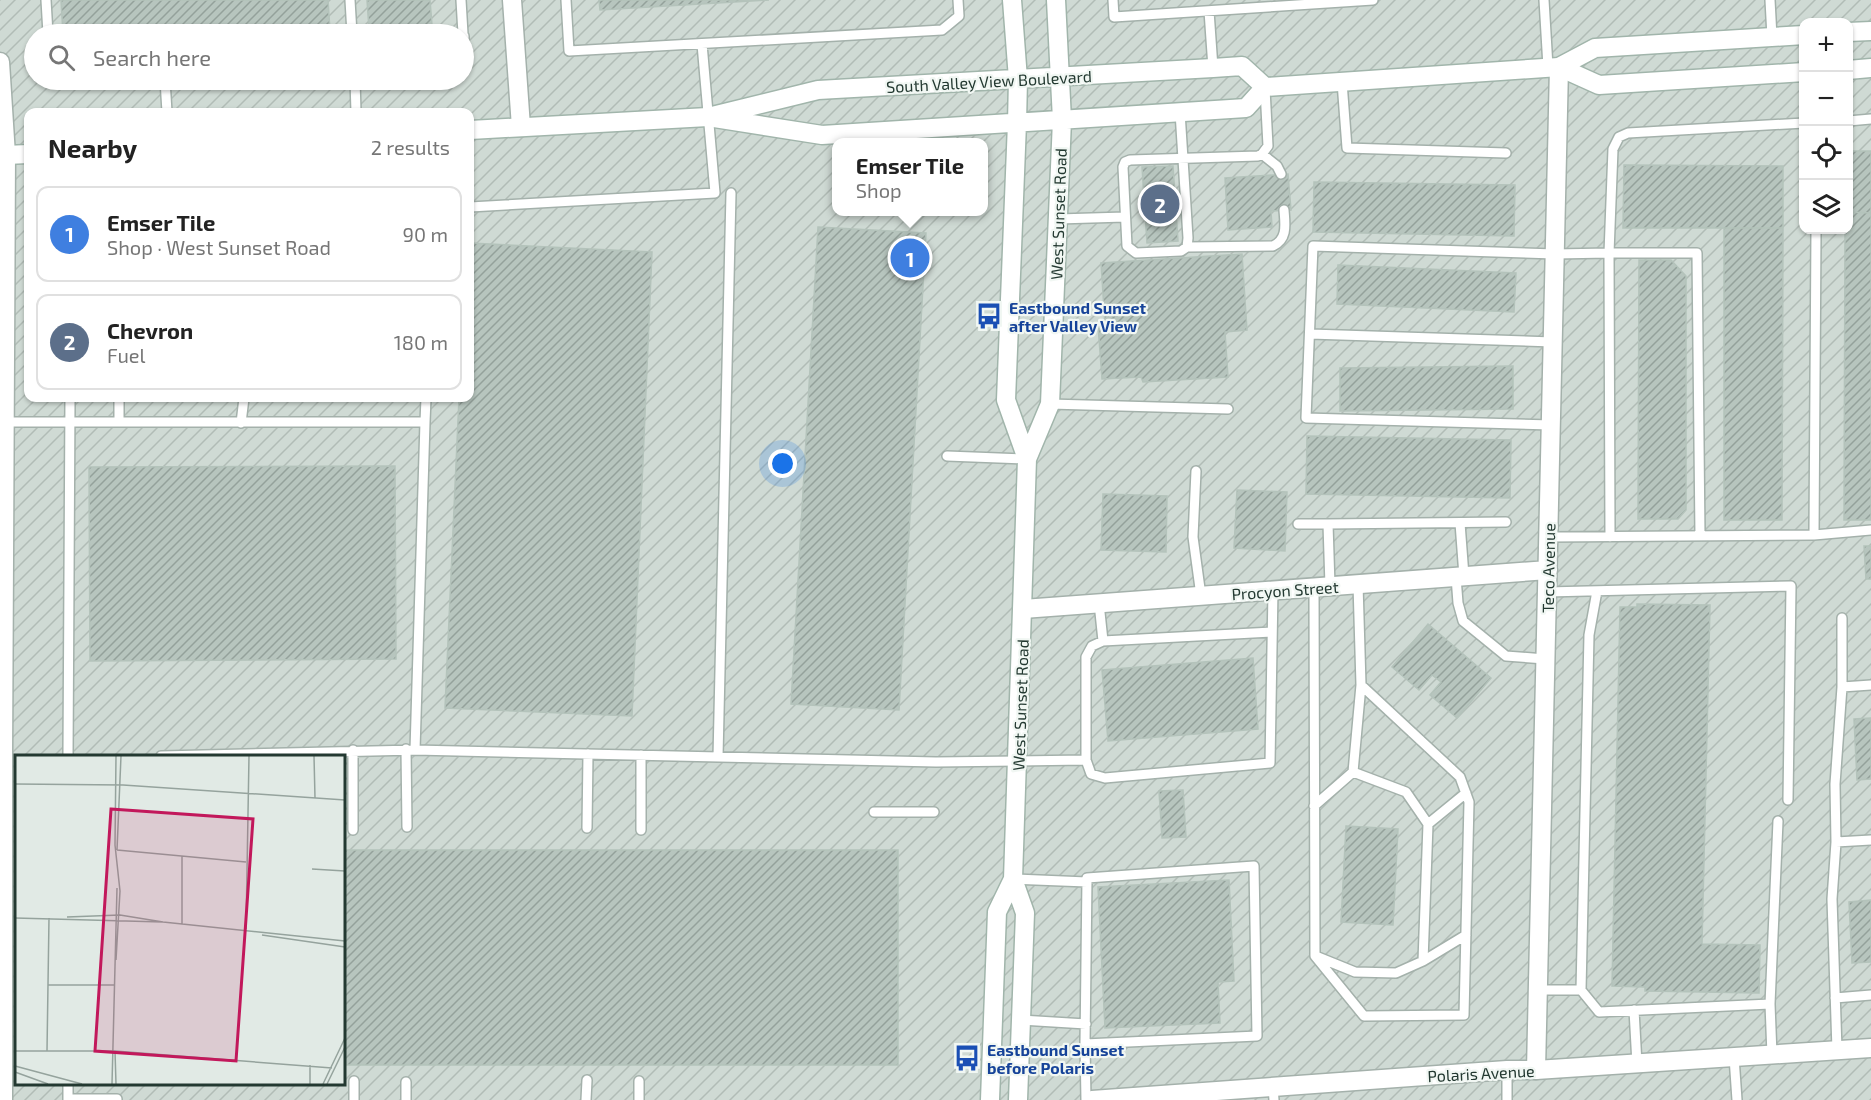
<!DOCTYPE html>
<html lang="en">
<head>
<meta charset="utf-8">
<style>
	body { margin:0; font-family:"Exo 2",sans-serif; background:#f2f2f2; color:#222 }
	.controls { position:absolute; right:18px; top:18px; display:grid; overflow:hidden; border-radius:12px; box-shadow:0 2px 4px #0004 }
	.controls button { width:54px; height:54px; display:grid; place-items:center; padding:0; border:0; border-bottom:2px solid #e0e0e0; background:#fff; color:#222; font:30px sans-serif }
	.you { position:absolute; left:783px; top:464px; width:21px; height:21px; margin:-15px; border:4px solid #fff; border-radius:50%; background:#1a73e8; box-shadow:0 0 0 9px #1a73e833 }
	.badge { display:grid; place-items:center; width:39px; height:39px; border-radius:50%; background:#e67363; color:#fff; font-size:20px; font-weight:700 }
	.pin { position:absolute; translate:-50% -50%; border:3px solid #fff; box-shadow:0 2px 6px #0006 }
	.popup { position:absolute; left:832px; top:138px; width:156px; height:78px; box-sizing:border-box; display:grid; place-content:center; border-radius:12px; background:#fff; filter:drop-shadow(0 2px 4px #0005); font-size:20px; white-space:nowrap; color:#767676 }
	.popup b { font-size:22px; color:#222 }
	.popup::after { content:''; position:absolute; left:50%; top:100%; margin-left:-12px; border:12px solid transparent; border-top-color:#fff }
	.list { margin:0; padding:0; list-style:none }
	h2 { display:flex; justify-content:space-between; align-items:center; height:78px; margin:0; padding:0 24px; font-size:26px }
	h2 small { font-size:20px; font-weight:400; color:#767676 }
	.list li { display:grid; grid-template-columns:39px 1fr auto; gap:18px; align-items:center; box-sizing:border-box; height:96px; margin:0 12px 12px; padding:0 12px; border:2px solid #e0e0e0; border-radius:12px }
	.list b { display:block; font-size:22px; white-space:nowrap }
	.list p { margin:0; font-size:20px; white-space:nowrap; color:#767676 }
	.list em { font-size:20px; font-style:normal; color:#767676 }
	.icon { flex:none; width:33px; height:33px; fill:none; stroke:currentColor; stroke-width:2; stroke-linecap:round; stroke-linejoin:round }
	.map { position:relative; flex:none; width:1871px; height:1100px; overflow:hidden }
	.search { position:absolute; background:#fff; box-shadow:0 2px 4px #0004; left:24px; top:24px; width:450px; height:66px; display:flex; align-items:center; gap:15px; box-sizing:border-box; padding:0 21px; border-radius:33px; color:#767676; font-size:22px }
	.panel { position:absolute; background:#fff; box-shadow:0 2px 4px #0004; left:24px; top:108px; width:450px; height:294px; border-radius:12px }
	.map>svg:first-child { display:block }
</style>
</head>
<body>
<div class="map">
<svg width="1871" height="1100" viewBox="0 0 1871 1100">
	<defs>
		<pattern id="industrial-furrows" width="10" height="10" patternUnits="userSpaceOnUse" patternTransform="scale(1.5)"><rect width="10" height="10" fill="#cfdad4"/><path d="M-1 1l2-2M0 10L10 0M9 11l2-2" fill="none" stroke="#b1bcb6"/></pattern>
		<pattern id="building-hatch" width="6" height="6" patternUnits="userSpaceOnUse" patternTransform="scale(1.5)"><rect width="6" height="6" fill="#b7c5be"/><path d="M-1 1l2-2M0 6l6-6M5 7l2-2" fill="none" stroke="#94a19b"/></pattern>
	</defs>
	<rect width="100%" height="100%" fill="#e1eae5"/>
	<path fill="url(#industrial-furrows)" fill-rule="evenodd" d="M 0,0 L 1871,0 L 1871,1100 L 0,1100 ZM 1804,22 L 1848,22 L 1848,230 L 1804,230 ZM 34,34 L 464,34 L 464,80 L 34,80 ZM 28,112 L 470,112 L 470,398 L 28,398 ZM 836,142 L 984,142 L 984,212 L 836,212 ZM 16,756 L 344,756 L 344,1084 L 16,1084 Z"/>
	<path fill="url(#building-hatch)" stroke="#b4c3bb" stroke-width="1.5" d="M 61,0 L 328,0 L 330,31 L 258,34 L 63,34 Z
		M 367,0 L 430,0 L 432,25 L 369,29 Z
		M 599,0 L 769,0 L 600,10 Z
		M 1848,151 L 1871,151 L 1871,213 L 1848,212 Z
		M 1624,165 L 1783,166 L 1783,228 L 1623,228 Z
		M 1173,166 L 1178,241 L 1147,243 L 1142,167 Z
		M 1288,174 L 1291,210 L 1271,211 L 1272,227 L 1228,230 L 1225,178 Z
		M 1314,182 L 1515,185 L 1514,236 L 1313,232 Z
		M 1848,212 L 1871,213 L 1871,520 L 1844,520 L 1845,230 L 1848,230 Z
		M 818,227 L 926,233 L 899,710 L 791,704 Z
		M 1724,228 L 1783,228 L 1782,520 L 1724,520 Z
		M 470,243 L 652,252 L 632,716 L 445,708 L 459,398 L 470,398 Z
		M 1242,254 L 1247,330 L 1225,332 L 1228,377 L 1143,382 L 1141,377 L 1102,379 L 1098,325 L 1105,325 L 1101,263 Z
		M 1639,260 L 1671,260 L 1686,276 L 1686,510 L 1678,519 L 1638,519 Z
		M 1338,265 L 1516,273 L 1514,312 L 1337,304 Z
		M 1513,366 L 1513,409 L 1340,411 L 1340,368 Z
		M 1307,436 L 1511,440 L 1510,498 L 1306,494 Z
		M 395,466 L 396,659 L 90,661 L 89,467 Z
		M 1237,490 L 1287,492 L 1285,551 L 1234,548 Z
		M 1103,494 L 1167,496 L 1166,552 L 1101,550 Z
		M 1864,546 L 1871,546 L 1871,579 L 1866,579 Z
		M 1637,604 L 1710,605 L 1702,944 L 1760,945 L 1759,993 L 1645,991 L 1645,987 L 1612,986 L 1620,607 L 1637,607 Z
		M 1428,624 L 1491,678 L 1457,718 L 1430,695 L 1441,682 L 1432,675 L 1419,690 L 1392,667 Z
		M 1253,658 L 1258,729 L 1108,741 L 1102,670 Z
		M 1871,718 L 1871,779 L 1857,780 L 1854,719 Z
		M 1183,790 L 1186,837 L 1162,838 L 1159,791 Z
		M 1346,826 L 1398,829 L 1393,925 L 1341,922 Z
		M 344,850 L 898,850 L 898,1065 L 344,1065 Z
		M 1229,880 L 1234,981 L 1218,982 L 1220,1023 L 1105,1028 L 1098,887 Z
		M 1871,900 L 1871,962 L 1852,963 L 1849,902 Z"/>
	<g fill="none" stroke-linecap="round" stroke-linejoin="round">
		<g stroke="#a4b1ab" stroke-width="12">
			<path id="service" d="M 46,0 L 48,34
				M 350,0 L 352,34
				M 461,0 L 463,34
				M 566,0 L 569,51 L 942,30 L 959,16 L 958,0
				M 1113,0 L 1114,17 L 1373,0
				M 1544,0 L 1548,67
				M 1770,0 L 1772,37
				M 1209,11 L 1213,68
				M 464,36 L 464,45
				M 70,80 L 83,80
				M 165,80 L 167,112
				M 355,80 L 356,112
				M 1342,82 L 1347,148 L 1506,153
				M 1180,112 L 1188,238 L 1187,247 L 1181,251 L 1136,253 L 1127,246 L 1123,167 L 1125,162 L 1130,160 L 1258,156 L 1262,154 L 1268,146 L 1265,89
				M 1848,121 L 1871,119
				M 1262,154 L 1277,166 L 1281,174
				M 470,207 L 715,193 L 702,44
				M 1058,219 L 1125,217
				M 1187,247 L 1273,246 C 1288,239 1285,224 1284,210
				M 1310,334 L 1553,342
				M 119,398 L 119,422
				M 1050,404 L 1228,409
				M 5,422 L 425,422 L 426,398
				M 241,423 L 244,398
				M 1551,425 L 1306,418 L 1313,246 L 1555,254 L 1609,253 L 1613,149 L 1619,137 L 1628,133 L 1804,123
				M 947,456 L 1027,459
				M 1196,471 L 1193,537 L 1201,596
				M 1460,523 L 1464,576
				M 1298,524 L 1328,524
				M 1814,535 L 1816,230
				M 1548,537 L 1814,535 L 1871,530
				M 1610,537 L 1609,253 L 1697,253 L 1700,536
				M 1456,577 L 1458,603 L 1463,621 L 1506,656 L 1545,659
				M 1330,586 L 1328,524 L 1506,522
				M 1314,587 L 1315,956 L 1364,1016 L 1464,1015 L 1469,802 L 1460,777 L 1361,685
				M 1547,592 L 1791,586 L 1788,800
				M 1099,603 L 1103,641 L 1092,646 L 1086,657 L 1086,760 L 1091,774 L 1105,778 L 1270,763 L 1273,590
				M 1842,618 L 1842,687 L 1871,685
				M 1103,641 L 1272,632
				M 1842,687 L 1835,784 L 1836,842 L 1871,840
				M 406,749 L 407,827
				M 415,750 L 936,762 L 1086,760
				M 68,756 L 70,398
				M 161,756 L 415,750 L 425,422
				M 718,757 L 731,193
				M 1314,806 L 1353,772 L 1361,685 L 1358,584
				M 874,812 L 934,812
				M 1428,824 L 1466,793
				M 587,828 L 588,754
				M 353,830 L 353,750
				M 641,830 L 641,755
				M 1836,842 L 1832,899 L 1837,1050
				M 1013,879 L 1087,882
				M 1318,957 L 1355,972 L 1396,973 L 1423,961 L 1428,824 L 1406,792 L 1353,772
				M 1423,961 L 1466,935
				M 1538,990 L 1581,990 L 1589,635 L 1597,591
				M 1581,990 L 1599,1012 L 1770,1004 L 1772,1055
				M 1835,998 L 1871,995
				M 1770,1004 L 1778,821
				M 1634,1010 L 1637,1064
				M 1021,1020 L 1086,1024
				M 1085,1044 L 1087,878 L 1254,866 L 1257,1036 L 1085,1044 L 1086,1100
				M 1734,1057 L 1737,1100
				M 1273,1087 L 1274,1100
				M 68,1099 L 117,1099
				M 68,1100 L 68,1084
				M 354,1100 L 354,1081
				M 406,1100 L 406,1082
				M 586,1100 L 587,1080
				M 639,1100 L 639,1081
				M 1507,1100 L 1507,1070"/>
		</g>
		<g stroke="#a4b1ab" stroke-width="21">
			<path id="minor" d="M 512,0 L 521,127
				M 0,62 L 6,155 L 3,762 L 3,1100
				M 1023,609 L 1548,570
				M 1536,1070 L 1559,67"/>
		</g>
		<g stroke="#a4b1ab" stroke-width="21">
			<path id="tertiary" d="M 1092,1100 L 1507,1070 L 1536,1070 L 1871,1048"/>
		</g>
		<g stroke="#a1b5ab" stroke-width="21">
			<path id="secondary" d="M 1012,0 L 1018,79 L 1017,123 L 1006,400 L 1027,459 L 1013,879 L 1025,913 L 1018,1100
				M 1848,32 L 1871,31
				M 1559,67 L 1599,85 L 1804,72
				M 1848,70 L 1871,68
				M 708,117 L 822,135 L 1246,108 L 1265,87 L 1559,67 L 1595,48 L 1804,35
				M 470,130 L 708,117 L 818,90 L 1213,68 L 1242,66 L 1265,87
				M 0,151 L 6,155 L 28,154
				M 1027,459 L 1050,404 L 1062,120 L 1056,0
				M 990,1100 L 997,912 L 1013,879"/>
		</g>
		<use href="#service" stroke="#fff" stroke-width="9"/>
		<use href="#minor" stroke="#fff" stroke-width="18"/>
		<use href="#tertiary" stroke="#fff" stroke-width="18"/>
		<use href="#secondary" stroke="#fff" stroke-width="18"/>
	</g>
	<defs>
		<g id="bus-bare" transform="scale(2.07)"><path d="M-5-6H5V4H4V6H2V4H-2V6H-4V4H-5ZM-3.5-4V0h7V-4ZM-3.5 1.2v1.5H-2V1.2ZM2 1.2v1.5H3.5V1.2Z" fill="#1a4fb4" stroke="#f1f7f3" stroke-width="2.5" paint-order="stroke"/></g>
	</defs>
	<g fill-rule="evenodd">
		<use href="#bus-bare" x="989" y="316"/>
		<use href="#bus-bare" x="967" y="1058"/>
	</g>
	<g text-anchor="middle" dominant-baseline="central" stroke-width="4.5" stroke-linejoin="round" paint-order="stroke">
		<g font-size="16" fill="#233931" stroke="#f1f7f3">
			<text transform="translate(989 81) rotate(-3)">South Valley View Boulevard</text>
			<text transform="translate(1058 214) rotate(-88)">West Sunset Road</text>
			<text transform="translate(1548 568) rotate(-89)">Teco Avenue</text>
			<text transform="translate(1285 590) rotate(-4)">Procyon Street</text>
			<text transform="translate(1020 705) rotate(-88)">West Sunset Road</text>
			<text transform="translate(1481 1073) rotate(-3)">Polaris Avenue</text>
		</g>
		<g font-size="16" font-weight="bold" fill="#164399" stroke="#f1f7f3" text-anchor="start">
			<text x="1009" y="307">Eastbound Sunset<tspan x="1009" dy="18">after Valley View</tspan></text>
			<text x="987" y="1049">Eastbound Sunset<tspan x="987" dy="18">before Polaris</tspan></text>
		</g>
	</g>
	<g transform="translate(15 755)">
		<rect width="330" height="330" fill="#e1eae5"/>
		<path fill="none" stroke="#95a39d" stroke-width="1.5" d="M 101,1 L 100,90 L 105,136 L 101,205M 299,1 L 300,43M 0,29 L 108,30 L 330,45M 102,95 L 231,107M 102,95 L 106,1M 167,101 L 167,169M 297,114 L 330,116M 52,162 L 105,160 L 148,167M 0,163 L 148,167 L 330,186M 231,174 L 234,1M 247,180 L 330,192M 33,230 L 100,230M 0,296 L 100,296 L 317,313M 32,296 L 34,163M 100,296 L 101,329M 0,311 L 67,329M 0,317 L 33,329M 97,329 L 102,133M 295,329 L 295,310M 308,329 L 330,283M 312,329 L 330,292"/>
		<path fill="#c2185b" fill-opacity="0.15" stroke="#c2185b" stroke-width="3" d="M 96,54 L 238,64 L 221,306 L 80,296 Z"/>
		<rect width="330" height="330" fill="none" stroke="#233931" stroke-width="3"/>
	</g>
</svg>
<div class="controls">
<button>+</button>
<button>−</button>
<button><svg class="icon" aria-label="locate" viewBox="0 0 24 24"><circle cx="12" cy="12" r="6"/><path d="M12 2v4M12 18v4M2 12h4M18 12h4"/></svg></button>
<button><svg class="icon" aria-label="layers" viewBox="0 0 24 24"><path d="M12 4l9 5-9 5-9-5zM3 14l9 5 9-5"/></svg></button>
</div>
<div class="you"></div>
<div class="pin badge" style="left:910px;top:258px;background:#3f7fe0">1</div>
<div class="popup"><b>Emser Tile</b>Shop</div>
<div class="pin badge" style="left:1160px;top:204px;background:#5c6f8a">2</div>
<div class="search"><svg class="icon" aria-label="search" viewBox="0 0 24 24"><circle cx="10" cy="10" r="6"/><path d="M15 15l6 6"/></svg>Search here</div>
<section class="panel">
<h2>Nearby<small>2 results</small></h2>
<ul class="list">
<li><span class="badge" style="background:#3f7fe0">1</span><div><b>Emser Tile</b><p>Shop · West Sunset Road</p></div><em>90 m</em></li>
<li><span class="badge" style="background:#5c6f8a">2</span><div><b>Chevron</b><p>Fuel</p></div><em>180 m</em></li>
</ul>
</section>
</div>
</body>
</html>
